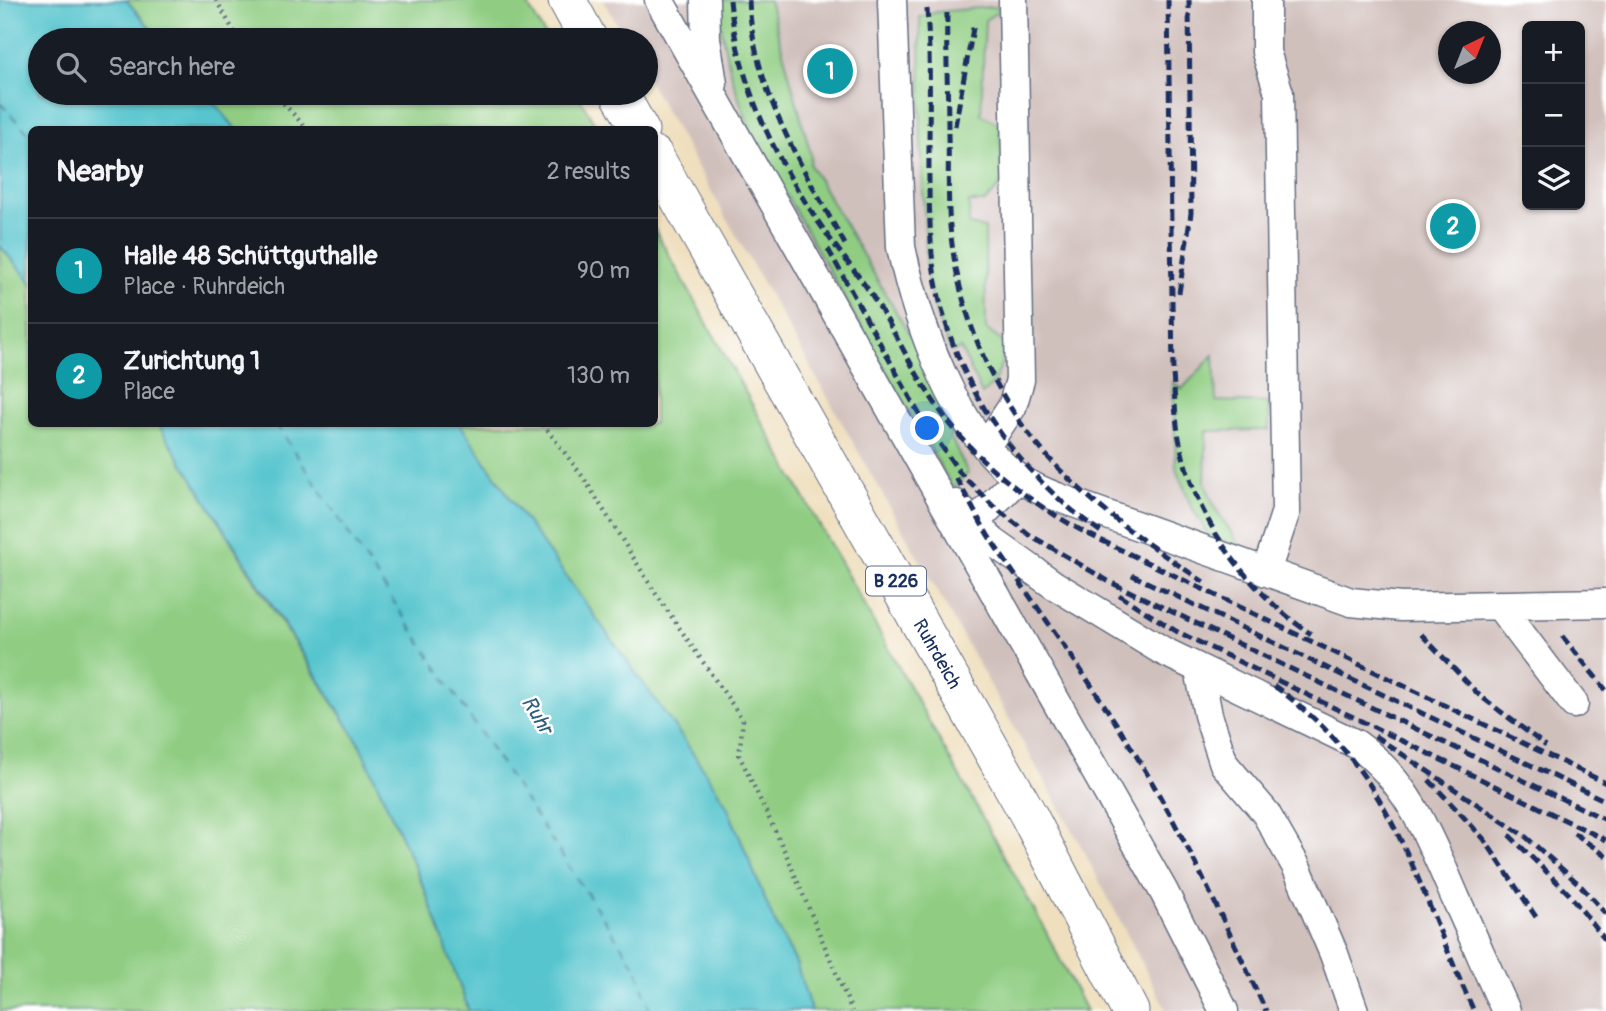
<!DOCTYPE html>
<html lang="en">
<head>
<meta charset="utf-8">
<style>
	body { margin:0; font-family:Pangolin,sans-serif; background:#20242c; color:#f1f3f6 }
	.controls { position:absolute; right:21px; top:21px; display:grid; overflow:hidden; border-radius:10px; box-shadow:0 2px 5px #0004 }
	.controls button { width:63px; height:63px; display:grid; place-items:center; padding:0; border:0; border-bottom:2px solid #363941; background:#171b24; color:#f1f3f6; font:35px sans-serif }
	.compass { position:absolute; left:1438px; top:21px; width:63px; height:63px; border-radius:50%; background:#171b24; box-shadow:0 2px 5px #0004; rotate:43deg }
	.you { position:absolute; left:928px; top:429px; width:24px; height:24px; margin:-18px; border:5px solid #fff; border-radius:50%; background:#1a73e8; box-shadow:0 0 0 10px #1a73e833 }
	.badge { display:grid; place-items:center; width:46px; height:46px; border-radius:50%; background:#db2777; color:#fff; font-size:23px; font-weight:700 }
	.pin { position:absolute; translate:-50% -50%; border:4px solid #fff; box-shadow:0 2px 7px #0006 }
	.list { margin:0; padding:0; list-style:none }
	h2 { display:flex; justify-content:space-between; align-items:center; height:91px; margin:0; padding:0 28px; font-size:30px }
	h2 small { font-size:23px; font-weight:400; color:#9ea1a6 }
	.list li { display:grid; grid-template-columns:46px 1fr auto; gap:21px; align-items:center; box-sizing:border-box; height:105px; padding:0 28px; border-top:2px solid #363941 }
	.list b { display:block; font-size:26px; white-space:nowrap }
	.list p { margin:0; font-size:23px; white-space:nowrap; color:#9ea1a6 }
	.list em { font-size:23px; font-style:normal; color:#9ea1a6 }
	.icon { flex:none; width:38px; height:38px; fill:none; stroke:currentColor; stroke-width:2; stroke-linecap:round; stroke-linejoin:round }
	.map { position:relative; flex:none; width:1606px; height:1011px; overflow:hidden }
	.search { position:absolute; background:#171b24; box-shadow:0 2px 5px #0004; left:28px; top:28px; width:630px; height:77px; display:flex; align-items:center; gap:18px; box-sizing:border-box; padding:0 24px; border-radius:38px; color:#9ea1a6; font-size:26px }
	.panel { position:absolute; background:#171b24; box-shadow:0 2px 5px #0004; left:28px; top:126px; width:630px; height:301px; border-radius:10px }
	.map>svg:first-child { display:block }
</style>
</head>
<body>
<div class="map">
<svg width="1606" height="1011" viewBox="0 0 1606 1011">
	<rect width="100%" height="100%" fill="#fff"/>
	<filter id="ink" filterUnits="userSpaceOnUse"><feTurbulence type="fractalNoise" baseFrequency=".0143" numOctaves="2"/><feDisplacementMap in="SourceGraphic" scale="14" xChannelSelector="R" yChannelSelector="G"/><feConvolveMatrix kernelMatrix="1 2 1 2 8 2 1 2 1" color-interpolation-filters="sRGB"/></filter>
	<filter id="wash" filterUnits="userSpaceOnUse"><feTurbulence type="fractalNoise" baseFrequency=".00686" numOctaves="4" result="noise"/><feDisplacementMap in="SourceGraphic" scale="28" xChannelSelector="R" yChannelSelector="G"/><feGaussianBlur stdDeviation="1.57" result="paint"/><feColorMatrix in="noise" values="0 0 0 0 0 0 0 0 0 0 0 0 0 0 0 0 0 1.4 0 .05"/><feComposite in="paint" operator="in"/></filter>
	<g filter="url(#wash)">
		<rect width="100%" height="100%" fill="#efdfbe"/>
		<path fill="#d0c0bc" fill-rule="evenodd" d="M 603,0 L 1606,0 L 1606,1011 L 1167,1011 L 1079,842 L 646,76 L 646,40 L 626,40 ZM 1527,26 L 1580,26 L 1580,205 L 1527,205 ZM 1448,32 L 1490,32 L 1490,74 L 1448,74 Z"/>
		<path fill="#90cd83" stroke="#567e70" stroke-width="2" d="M 126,0 L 525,0 L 548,40 L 161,40 Z
			M 719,0 L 769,0 L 811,155 L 810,165 L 960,421 L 958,428 L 950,436 L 968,473 L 953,488 L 752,135 C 736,91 720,48 719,0 Z
			M 989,7 L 998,7 L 999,11 L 985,20 L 981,114 L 1000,125 L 1002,184 L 985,202 L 969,202 L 969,225 L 985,228 L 986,329 L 1004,343 C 1003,363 998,383 982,394 L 961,349 L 951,352 L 937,318 L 927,278 L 921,142 L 920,17 L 937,12 Z
			M 206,93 L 577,93 L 598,129 L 236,129 Z
			M 655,230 L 1043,926 L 1086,1011 L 811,1011 L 796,963 L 773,919 L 726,804 L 684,740 L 521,514 L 460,424 L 654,424 Z
			M 0,246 L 31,282 L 32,424 L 158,424 L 165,431 L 261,591 L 359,743 L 425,890 L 469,1011 L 0,1011 Z
			M 1214,355 L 1216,401 L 1269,403 L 1269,430 L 1206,431 L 1205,483 L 1215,508 L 1241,547 L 1210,537 L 1191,506 L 1176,467 L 1173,382 L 1182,389 Z"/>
		<path fill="#57c5ce" stroke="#397a96" stroke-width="2" d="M 0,0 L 126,0 L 161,40 L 40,40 L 40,93 L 206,93 L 236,129 L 32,130 L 31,282 L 0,246 Z
			M 158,424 L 460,424 L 521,514 L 684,740 L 726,804 L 773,919 L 796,963 L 811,1011 L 469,1011 L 425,890 L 359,743 Z"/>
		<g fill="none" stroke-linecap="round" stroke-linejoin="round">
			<path stroke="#2d5c80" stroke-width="2" stroke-dasharray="9 7" stroke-linecap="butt" d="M 0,103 L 32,137
				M 276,424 L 637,969 L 650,1011"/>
		</g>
	</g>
	<g filter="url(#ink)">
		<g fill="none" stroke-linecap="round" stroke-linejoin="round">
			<g stroke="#656d80" stroke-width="31">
				<path id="minor" d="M 659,0 L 1164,892 L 1224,1011
					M 705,0 L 706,39 L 713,84
					M 892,0 L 901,247 C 916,318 955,435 1019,478 C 1030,486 1044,492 1057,497 L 1351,602 L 1401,607 L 1606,603
					M 1266,0 L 1266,52 L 1279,93 L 1286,511 L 1266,572
					M 986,446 L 1012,407 L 1020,380 L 1013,0
					M 956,504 L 992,541 L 1020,561 L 1054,585 L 1163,651 L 1356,744 C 1409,781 1431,842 1456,899 C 1473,936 1489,974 1506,1011
					M 974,523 L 1018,478
					M 1499,605 L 1574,704
					M 1199,669 L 1208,715 L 1224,764 L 1265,812 L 1296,866 L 1334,954 L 1354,1011"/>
			</g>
			<g stroke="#656d80" stroke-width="39">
				<path id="major" d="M 567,0 L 589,40
					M 619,93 L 640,130
					M 654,155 L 1028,814 L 1130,1011"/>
			</g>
			<path stroke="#656d80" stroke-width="4.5" stroke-dasharray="2 5" stroke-linecap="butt" d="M 216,0 L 239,40
				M 274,93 L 308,130
				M 543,424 L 583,477 L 656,594 L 743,720 L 739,755 L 786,854 L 852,1011"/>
			<use href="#minor" stroke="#fff" stroke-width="28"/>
			<use href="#major" stroke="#fff" stroke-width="37"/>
			<path stroke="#1b2f5e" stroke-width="5" stroke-dasharray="10 5" stroke-linecap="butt" d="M 730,0 C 738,86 777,163 826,233 C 841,255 859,275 873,297 C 893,328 909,363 929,394 C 967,455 1023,499 1086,533 L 1606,783
				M 749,0 C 753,91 804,170 847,248
				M 1168,0 L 1173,374 C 1175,397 1175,420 1180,443 C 1195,519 1247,591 1311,634
				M 927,9 C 933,91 925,173 932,254 C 943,366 1009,469 1101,532
				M 947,13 C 946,54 948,95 948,135 C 949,169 947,203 951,236 C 960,316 993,396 1047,456 C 1091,505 1149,546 1204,582
				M 955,126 L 974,23
				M 828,249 L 918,412 L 960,473 L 993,506 L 1030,535 L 1108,581 L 1606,820
				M 1179,293 L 1191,213 L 1189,0
				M 956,478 C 969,500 980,523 993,543 C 1035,605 1079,665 1119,728 C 1177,818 1221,915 1266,1011
				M 1132,575 L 1606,801
				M 1119,595 L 1176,631 L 1606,840
				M 1421,634 L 1479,695 L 1546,746
				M 1562,636 L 1606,690
				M 1274,686 C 1287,694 1299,706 1311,716 C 1400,795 1425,908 1474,1011
				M 1375,736 L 1526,837 L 1580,885 L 1606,914
				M 1429,780 L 1484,839 L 1536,917
				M 1574,833 L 1606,856
				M 1509,835 L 1569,894 L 1606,941"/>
		</g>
	</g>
	<g text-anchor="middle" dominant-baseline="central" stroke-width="5" stroke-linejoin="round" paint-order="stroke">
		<rect fill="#fff" stroke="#5f6d8e" stroke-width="2" x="866" y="566.5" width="60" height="29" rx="5"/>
		<g font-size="18" font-weight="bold" fill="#1b2f5e">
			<text x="896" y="581">B 226</text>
		</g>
		<g font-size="19" fill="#1b2f5e" stroke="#fff">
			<text transform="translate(937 654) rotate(60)">Ruhrdeich</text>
		</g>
		<g font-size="21" font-style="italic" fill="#2d5c80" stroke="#fff">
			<text transform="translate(537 715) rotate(59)">Ruhr</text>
		</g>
	</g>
</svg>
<div class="controls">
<button>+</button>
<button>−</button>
<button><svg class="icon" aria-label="layers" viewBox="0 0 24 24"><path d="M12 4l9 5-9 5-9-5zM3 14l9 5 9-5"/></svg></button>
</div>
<svg class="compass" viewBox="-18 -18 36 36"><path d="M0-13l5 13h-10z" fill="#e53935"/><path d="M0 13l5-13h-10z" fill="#9ea1a6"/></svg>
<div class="you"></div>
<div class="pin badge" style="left:830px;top:71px;background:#0f9aa8">1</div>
<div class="pin badge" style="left:1453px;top:226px;background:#0f9aa8">2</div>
<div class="search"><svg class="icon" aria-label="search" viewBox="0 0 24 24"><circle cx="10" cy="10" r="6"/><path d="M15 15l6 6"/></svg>Search here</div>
<section class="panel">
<h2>Nearby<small>2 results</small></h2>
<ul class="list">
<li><span class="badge" style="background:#0f9aa8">1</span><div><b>Halle 48 Schüttguthalle</b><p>Place · Ruhrdeich</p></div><em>90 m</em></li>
<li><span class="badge" style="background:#0f9aa8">2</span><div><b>Zurichtung 1</b><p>Place</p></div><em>130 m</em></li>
</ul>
</section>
</div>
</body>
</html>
